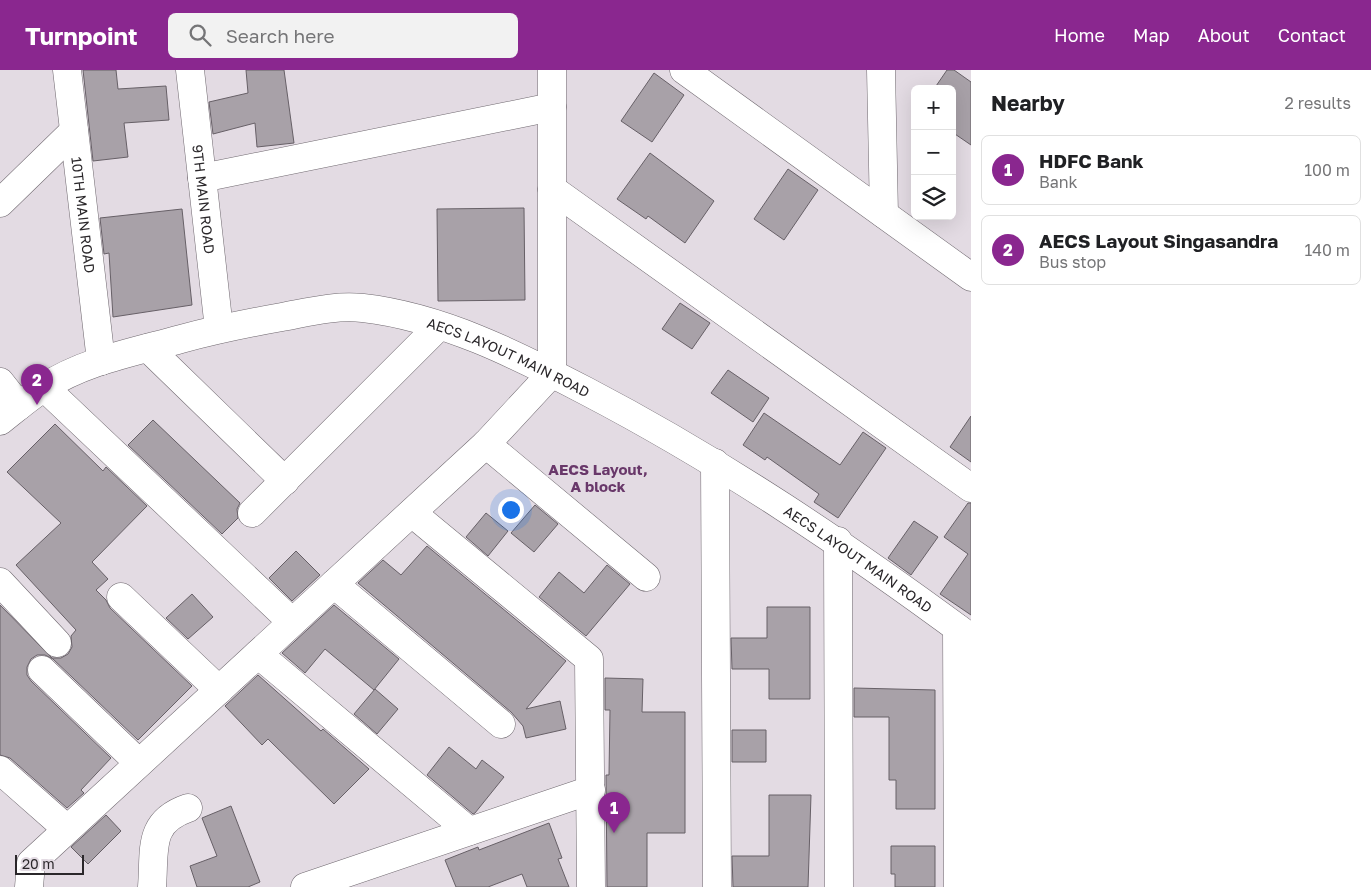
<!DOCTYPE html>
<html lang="en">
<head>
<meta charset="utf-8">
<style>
	body { margin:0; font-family:"Golos Text",sans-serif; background:#f2f2f2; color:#202124 }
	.controls { position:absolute; right:15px; top:15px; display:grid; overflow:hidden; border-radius:8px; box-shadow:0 5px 20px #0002 }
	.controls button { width:45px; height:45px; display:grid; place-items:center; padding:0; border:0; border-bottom:1px solid #e0e0e0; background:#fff; color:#202124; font:25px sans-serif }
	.scale { position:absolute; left:15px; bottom:12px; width:69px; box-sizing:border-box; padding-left:5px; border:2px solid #2a272a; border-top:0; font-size:14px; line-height:18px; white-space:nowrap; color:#2a272a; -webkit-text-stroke:4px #e3dbe3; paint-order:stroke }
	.you { position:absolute; left:510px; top:439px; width:18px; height:18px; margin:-12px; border:4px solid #fff; border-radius:50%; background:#1a73e8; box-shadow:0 0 0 8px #1a73e833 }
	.badge { display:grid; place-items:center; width:32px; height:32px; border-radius:50%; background:#8a278f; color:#fff; font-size:16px; font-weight:700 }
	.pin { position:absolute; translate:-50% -41px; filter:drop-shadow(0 1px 2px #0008) }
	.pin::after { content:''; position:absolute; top:26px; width:18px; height:15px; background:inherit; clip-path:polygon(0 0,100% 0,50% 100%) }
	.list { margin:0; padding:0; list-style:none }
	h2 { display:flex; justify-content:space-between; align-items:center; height:65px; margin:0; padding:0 20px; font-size:21px }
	h2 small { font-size:16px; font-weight:400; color:#757577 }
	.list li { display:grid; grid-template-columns:32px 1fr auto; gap:15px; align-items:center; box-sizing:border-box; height:70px; margin:0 10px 10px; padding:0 10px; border:1px solid #e0e0e0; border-radius:8px }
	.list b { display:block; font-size:19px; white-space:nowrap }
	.list p { margin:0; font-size:16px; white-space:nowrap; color:#757577 }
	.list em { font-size:16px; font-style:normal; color:#757577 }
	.icon { flex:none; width:28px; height:28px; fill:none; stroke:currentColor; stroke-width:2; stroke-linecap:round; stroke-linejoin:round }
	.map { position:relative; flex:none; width:971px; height:817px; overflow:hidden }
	header { display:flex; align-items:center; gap:30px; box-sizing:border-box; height:70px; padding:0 25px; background:#8a278f; color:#fff }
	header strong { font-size:24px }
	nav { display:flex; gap:28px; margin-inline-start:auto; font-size:18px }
	.search { width:350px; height:45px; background:#f2f2f2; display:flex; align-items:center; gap:12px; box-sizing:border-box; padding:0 18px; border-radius:8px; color:#757577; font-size:19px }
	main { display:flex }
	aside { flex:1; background:#fff }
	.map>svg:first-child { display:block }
</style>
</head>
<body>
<header>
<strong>Turnpoint</strong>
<div class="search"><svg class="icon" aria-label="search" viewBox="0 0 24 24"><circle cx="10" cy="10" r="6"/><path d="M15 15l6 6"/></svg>Search here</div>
<nav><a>Home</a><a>Map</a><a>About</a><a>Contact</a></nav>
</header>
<main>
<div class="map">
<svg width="971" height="817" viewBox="0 0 971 817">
	<rect width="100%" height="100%" fill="#e3dbe3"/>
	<path fill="#a8a1a8" stroke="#676067" d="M 83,0 L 116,0 L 118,19 L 166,16 L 169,50 L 124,53 L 128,87 L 93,91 Z
		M 246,0 L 284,0 L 294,73 L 257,77 L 255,53 L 213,64 L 209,32 L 248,23 Z
		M 947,0 L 954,0 L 971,12 L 971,75 L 952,62 L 952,19 L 934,19 Z
		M 654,3 L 684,25 L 652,72 L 621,51 Z
		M 650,83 L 714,131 L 685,173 L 648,146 L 646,149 L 617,129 Z
		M 788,99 L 818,120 L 784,170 L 754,149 Z
		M 524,138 L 525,230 L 438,231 L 437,139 Z
		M 182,139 L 192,235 L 113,247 L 109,183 L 104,184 L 100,148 Z
		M 680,233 L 710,253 L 692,279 L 662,259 Z
		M 728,300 L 769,328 L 753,352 L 711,323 Z
		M 764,343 L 840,395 L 863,362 L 886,378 L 838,448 L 814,432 L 819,424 L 767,387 L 765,390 L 743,375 Z
		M 971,346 L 971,392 L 950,377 Z
		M 153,350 L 240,433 L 237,439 L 238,448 L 222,464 L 128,375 Z
		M 55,354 L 103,401 L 106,397 L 147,436 L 92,492 L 108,509 L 96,520 L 106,530 L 110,538 L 192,616 L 138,670 L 53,589 L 45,585 L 37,585 L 31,589 L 27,597 L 27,605 L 31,611 L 111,688 L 81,720 L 84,723 L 67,738 L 10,688 L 0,685 L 0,535 L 52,588 L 61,588 L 68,584 L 72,577 L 71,566 L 76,560 L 16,495 L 61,453 L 7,402 Z
		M 968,433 L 971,433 L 971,545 L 940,524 L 968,484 L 944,467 Z
		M 535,435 L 558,454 L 534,482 L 511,463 Z
		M 486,443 L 508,461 L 488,486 L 466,467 Z
		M 914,451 L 938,467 L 911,505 L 888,488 Z
		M 427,476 L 566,591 L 526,639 L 560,631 L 566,659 L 526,668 L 523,656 L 511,642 L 358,513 L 383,490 L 401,505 Z
		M 296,481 L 320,505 L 292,531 L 269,508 Z
		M 607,495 L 630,514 L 586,566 L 539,527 L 559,502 L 584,523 Z
		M 192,524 L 213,547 L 188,569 L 166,548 Z
		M 334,535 L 399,589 L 374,620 L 325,579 L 305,603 L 282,583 Z
		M 767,537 L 810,537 L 810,629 L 769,629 L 769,599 L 732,599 L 731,568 L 767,568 Z
		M 258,605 L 321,661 L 323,659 L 369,699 L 334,734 L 268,669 L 262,675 L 225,636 Z
		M 605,608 L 643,609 L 642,642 L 685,642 L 685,763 L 647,763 L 647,817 L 607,817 L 606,705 L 609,705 L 610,640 L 605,640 Z
		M 854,618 L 935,620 L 935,739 L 896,739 L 896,710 L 889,710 L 889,647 L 854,647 Z
		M 375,619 L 398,639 L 377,664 L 354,644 Z
		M 732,660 L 766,660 L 766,692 L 732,692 Z
		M 449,677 L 476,699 L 482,690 L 504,707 L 475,743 L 473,744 L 427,705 Z
		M 769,725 L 811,725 L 808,817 L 733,817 L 732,786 L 769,786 Z
		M 231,736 L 260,812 L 248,817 L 197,817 L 190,796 L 217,786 L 202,748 Z
		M 106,745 L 121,761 L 88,794 L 71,777 Z
		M 549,753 L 562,788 L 558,789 L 569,817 L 527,817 L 522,804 L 488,817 L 456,817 L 445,790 L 478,777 L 479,780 Z
		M 891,776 L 935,776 L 935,817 L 895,817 L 895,804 L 891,804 Z"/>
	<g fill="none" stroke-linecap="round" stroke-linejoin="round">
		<g stroke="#6f686f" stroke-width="29">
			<g id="minor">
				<path id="s1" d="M 67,0 L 101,291"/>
				<path id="s2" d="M 190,0 L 219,259"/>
				<path d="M 684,0 L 971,207"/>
				<path d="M 881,0 L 884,144"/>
				<path d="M 202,108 L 552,37"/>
				<path d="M 552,119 L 971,418"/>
				<path d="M 0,133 L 74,61"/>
				<path d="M 148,278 L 285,411"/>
				<path d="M 0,312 L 19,336"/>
				<path d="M 44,317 L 292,552"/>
				<path id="s3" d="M 0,351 C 14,340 28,328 43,318 C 84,291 134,282 181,269 C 214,260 248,253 282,247 C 309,242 335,235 363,238 C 442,247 517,285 586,321 C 722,392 848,477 971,568"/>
				<path d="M 486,374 L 646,507"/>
				<path d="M 715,393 L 717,817"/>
				<path d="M 252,443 L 439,256"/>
				<path d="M 412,443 L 589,589 L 591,817"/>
				<path d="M 838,471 L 839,817"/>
				<path d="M 0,512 L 57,573"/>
				<path d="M 334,514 L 501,654"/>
				<path d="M 121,527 L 219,620"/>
				<path d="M 957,558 L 958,817"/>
				<path d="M 258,584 L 469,761"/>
				<path d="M 42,600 L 139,693"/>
				<path d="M 0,700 L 67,759"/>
				<path d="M 29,817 L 31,793 L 486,374 L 552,303 L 552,0"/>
				<path d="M 152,817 C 155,780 147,752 188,738"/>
				<path d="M 305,817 L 591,720"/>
			</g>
		</g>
		<use href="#minor" stroke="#fff" stroke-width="28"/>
	</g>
	<g text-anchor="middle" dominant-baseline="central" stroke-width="4" stroke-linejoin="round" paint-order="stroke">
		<g font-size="14" fill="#2a272a" stroke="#e3dbe3">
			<text stroke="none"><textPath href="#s2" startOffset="130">9TH MAIN ROAD</textPath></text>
			<text stroke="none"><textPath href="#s1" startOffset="146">10TH MAIN ROAD</textPath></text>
			<text stroke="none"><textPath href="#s3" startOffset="541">AECS LAYOUT MAIN ROAD</textPath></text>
			<text stroke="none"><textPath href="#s3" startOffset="946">AECS LAYOUT MAIN ROAD</textPath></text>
		</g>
		<g font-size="15" font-weight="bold" fill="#69386a" stroke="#e3dbe3">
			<text x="598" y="399">AECS Layout,<tspan x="598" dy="17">A block</tspan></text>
		</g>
	</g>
</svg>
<div class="controls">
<button>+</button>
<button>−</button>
<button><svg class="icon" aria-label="layers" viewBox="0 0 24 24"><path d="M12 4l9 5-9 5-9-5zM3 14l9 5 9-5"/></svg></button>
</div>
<div class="scale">20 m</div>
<div class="you"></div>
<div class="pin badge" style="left:614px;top:763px">1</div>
<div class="pin badge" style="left:37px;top:335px">2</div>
</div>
<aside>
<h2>Nearby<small>2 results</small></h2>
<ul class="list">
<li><span class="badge">1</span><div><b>HDFC Bank</b><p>Bank</p></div><em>100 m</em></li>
<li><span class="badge">2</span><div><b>AECS Layout Singasandra</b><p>Bus stop</p></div><em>140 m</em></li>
</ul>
</aside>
</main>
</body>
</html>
